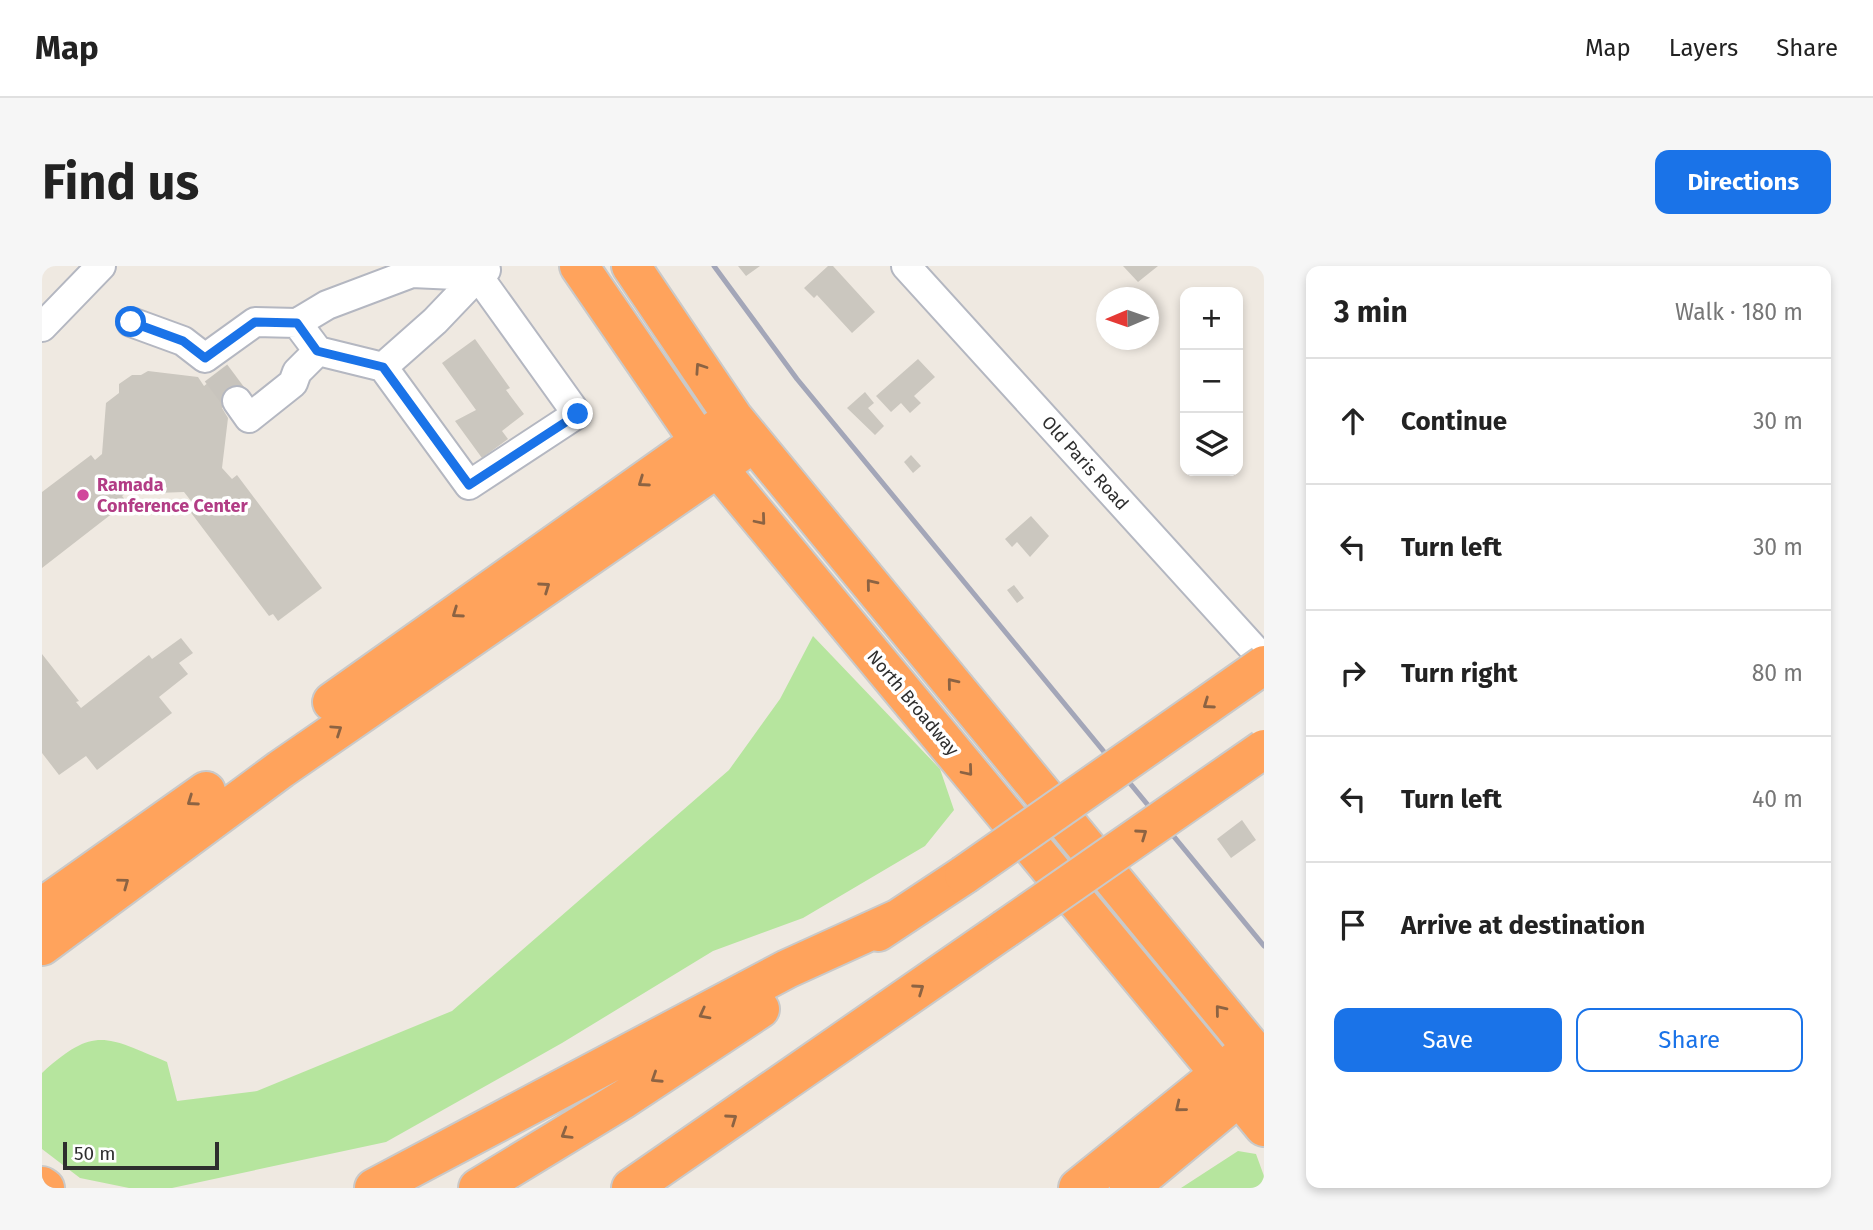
<!DOCTYPE html>
<html lang="en">
<head>
<meta charset="utf-8">
<style>
	body { margin:0; font-family:"Fira Sans",sans-serif; background:#f6f6f6; color:#222 }
	.controls { position:absolute; right:21px; top:21px; display:grid; overflow:hidden; border-radius:14px; box-shadow:0 4px 10px #0003 }
	.controls button { width:63px; height:63px; display:grid; place-items:center; padding:0; border:0; border-bottom:2px solid #e0e0e0; background:#fff; color:#222; font:35px sans-serif }
	.compass { position:absolute; left:1054px; top:21px; width:63px; height:63px; border-radius:50%; background:#fff; box-shadow:0 4px 10px #0003; rotate:268deg }
	.scale { position:absolute; left:21px; bottom:18px; width:156px; box-sizing:border-box; padding-left:7px; border:4px solid #2e2e2e; border-top:0; font-size:19px; line-height:24px; white-space:nowrap; color:#2e2e2e; -webkit-text-stroke:5px #fff; paint-order:stroke }
	.stop { position:absolute; width:21px; height:21px; margin:-16px; border:5px solid #1a73e8; border-radius:50%; background:#fff }
	.stop.end { background:#1a73e8; border-color:#fff; box-shadow:0 2px 7px #0008 }
	.list { margin:0; padding:0; list-style:none }
	h2 { display:flex; justify-content:space-between; align-items:center; height:91px; margin:0; padding:0 28px; font-size:30px }
	h2 small { font-size:23px; font-weight:400; color:#767676 }
	.list li { display:grid; grid-template-columns:46px 1fr auto; gap:21px; align-items:center; box-sizing:border-box; height:126px; padding:0 28px; border-top:2px solid #e0e0e0 }
	.list b { display:block; font-size:26px; white-space:nowrap }
	.list em { font-size:23px; font-style:normal; color:#767676 }
	.actions { display:flex; gap:14px; padding:21px 28px }
	.actions a { flex:1; padding:16px 0; border:2px solid #1a73e8; border-radius:14px; text-align:center; font-size:24px; color:#1a73e8 }
	.actions .main { background:#1a73e8; color:#fff }
	.icon { flex:none; width:38px; height:38px; fill:none; stroke:currentColor; stroke-width:2; stroke-linecap:round; stroke-linejoin:round }
	.map { position:relative; flex:none; width:1222px; height:922px; overflow:hidden; border-radius:14px }
	header { display:flex; align-items:center; gap:42px; box-sizing:border-box; height:98px; padding:0 35px; background:#fff; border-bottom:2px solid #e0e0e0 }
	header strong { font-size:33px }
	nav { display:flex; gap:38px; margin-inline-start:auto; font-size:24px }
	.intro { display:flex; align-items:center; justify-content:space-between; box-sizing:border-box; height:168px; padding:0 42px }
	h1 { margin:0; font-size:49px }
	.button { padding:18px 32px; border-radius:14px; background:#1a73e8; color:#fff; font-size:24px; font-weight:700 }
	main { display:flex; gap:42px; padding:0 42px }
	aside { flex:1; background:#fff; border-radius:14px; box-shadow:0 4px 10px #0003 }
	.map>svg:first-child { display:block }
</style>
</head>
<body>
<header>
<strong>Map</strong>
<nav><a>Map</a><a>Layers</a><a>Share</a></nav>
</header>
<div class="intro"><h1>Find us</h1><a class="button">Directions</a></div>
<main>
<div class="map">
<svg width="1222" height="922" viewBox="0 0 1222 922">
	<rect width="100%" height="100%" fill="#efe9e1"/>
	<path fill="#b6e59e" d="M 771,370 L 898,503 L 912,544 L 883,580 L 761,652 L 671,685 L 520,777 L 344,876 L 130,922 L 87,922 L 38,912 L 0,883 L 0,807 C 53,759 64,771 125,796 L 135,835 L 215,825 L 410,745 L 687,504 L 738,433 Z
		M 1196,885 L 1214,888 L 1222,910 L 1222,922 L 1139,922 Z"/>
	<path fill="#cbc7bf" d="M 696,0 L 718,0 L 704,10 Z
		M 786,0 L 791,0 L 833,46 L 810,67 L 775,29 L 772,32 L 762,22 Z
		M 1081,0 L 1116,0 L 1096,16 Z
		M 433,73 L 468,122 L 464,124 L 482,148 L 460,165 L 466,173 L 440,192 L 413,155 L 434,144 L 400,97 Z
		M 876,93 L 893,111 L 872,130 L 879,137 L 868,147 L 859,137 L 849,146 L 834,130 Z
		M 183,103 L 200,125 L 180,142 L 186,152 L 180,202 L 190,213 L 195,209 L 280,322 L 236,355 L 231,348 L 227,350 L 147,244 L 153,240 L 142,226 L 88,228 L 87,225 L 80,230 L 85,236 L 0,302 L 0,226 L 49,189 L 53,194 L 60,188 L 64,137 L 77,127 L 77,118 L 90,109 L 99,109 L 106,105 L 156,111 L 162,120 Z
		M 823,126 L 832,137 L 826,142 L 842,160 L 833,169 L 805,142 Z
		M 869,189 L 879,200 L 871,207 L 862,196 Z
		M 989,250 L 1007,270 L 988,291 L 975,276 L 970,281 L 963,273 Z
		M 972,319 L 982,332 L 975,337 L 965,324 Z
		M 139,372 L 151,387 L 137,397 L 146,408 L 117,431 L 130,447 L 55,504 L 44,490 L 17,509 L 0,487 L 0,388 L 37,435 L 34,436 L 39,442 L 107,389 L 110,393 Z
		M 1200,554 L 1214,574 L 1189,592 L 1175,573 Z"/>
	<g fill="none" stroke-linecap="round" stroke-linejoin="round">
		<path stroke="#c8c4bd" stroke-width="28" stroke-dasharray="28 14" stroke-linecap="butt" d="M 174,107 L 195,135"/>
		<g stroke="#b4b7c1" stroke-width="32">
			<path id="minor" d="M 864,0 L 1222,394
				M 89,56 L 141,75 L 163,92 L 213,56 L 255,57 L 285,39 L 370,7 L 436,10 L 444,4
				M 255,57 L 276,85 L 341,101 L 427,219 L 535,148 L 436,10 L 393,55 L 341,101
				M 0,61 L 59,0
				M 195,135 L 207,152 L 251,117 L 255,106 L 276,85"/>
		</g>
		<g stroke="#c9c9c9" stroke-width="42">
			<path id="highway" d="M 537,0 L 675,201 L 1222,861
				M 589,0 L 691,151 L 1222,797
				M 290,436 L 678,161
				M 0,641 L 164,525
				M 836,666 L 922,609
				M 0,680 L 239,503 L 697,187
				M 0,920 L 3,922
				M 332,922 L 745,703 L 855,653
				M 436,922 L 582,833 L 718,743
				M 589,922 L 963,663
				M 1036,922 L 1197,792
				M 1087,922 L 1217,814"/>
		</g>
		<use href="#minor" stroke="#fff" stroke-width="28"/>
		<use href="#highway" stroke="#ffa35c" stroke-width="38"/>
		<path stroke="#a3a6b8" stroke-width="5" d="M 672,0 L 755,113 L 1222,680"/>
		<g stroke="#c9c9c9" stroke-width="42" stroke-linecap="butt">
			<path id="highway-bridge" d="M 922,609 L 1222,399
				M 963,663 L 1222,483"/>
		</g>
		<use href="#highway-bridge" stroke="#ffa35c" stroke-width="38"/>
	</g>
	<defs><path id="oneway-chevron" d="M-2-3.5L2.5 0L-2 3.5" fill="none" stroke-width="1.6" stroke-linecap="round" stroke-linejoin="round" transform="scale(1.75)"/></defs>
	<g stroke="#8c6343">
		<use href="#oneway-chevron" transform="translate(658 102) rotate(-124)"/>
		<use href="#oneway-chevron" transform="translate(601 216) rotate(145)"/>
		<use href="#oneway-chevron" transform="translate(719 254) rotate(50)"/>
		<use href="#oneway-chevron" transform="translate(829 318) rotate(-129)"/>
		<use href="#oneway-chevron" transform="translate(503 321) rotate(-35)"/>
		<use href="#oneway-chevron" transform="translate(415 347) rotate(145)"/>
		<use href="#oneway-chevron" transform="translate(910 417) rotate(-129)"/>
		<use href="#oneway-chevron" transform="translate(1166 438) rotate(145)"/>
		<use href="#oneway-chevron" transform="translate(295 464) rotate(-34)"/>
		<use href="#oneway-chevron" transform="translate(926 505) rotate(50)"/>
		<use href="#oneway-chevron" transform="translate(150 535) rotate(145)"/>
		<use href="#oneway-chevron" transform="translate(1100 568) rotate(-35)"/>
		<use href="#oneway-chevron" transform="translate(82 617) rotate(-36)"/>
		<use href="#oneway-chevron" transform="translate(877 723) rotate(-35)"/>
		<use href="#oneway-chevron" transform="translate(1178 744) rotate(-129)"/>
		<use href="#oneway-chevron" transform="translate(662 748) rotate(152)"/>
		<use href="#oneway-chevron" transform="translate(614 812) rotate(147)"/>
		<use href="#oneway-chevron" transform="translate(1138 841) rotate(141)"/>
		<use href="#oneway-chevron" transform="translate(690 853) rotate(-35)"/>
		<use href="#oneway-chevron" transform="translate(524 868) rotate(149)"/>
	</g>
	<g fill="none" stroke-linecap="round" stroke-linejoin="round">
		<path stroke="#1a73e8" stroke-width="9" d="M 89,56 L 141,75 L 163,92 L 213,56 L 255,57 L 275,85 L 341,101 L 427,219 L 536,148"/>
	</g>
	<circle fill="#d1479c" stroke="#fff" stroke-width="2.5" cx="41" cy="229" r="7"/>
	<g text-anchor="middle" dominant-baseline="central" stroke-width="7" stroke-linejoin="round" paint-order="stroke">
		<g font-size="18" fill="#2e2e2e" stroke="#fff">
			<text transform="translate(1043 197) rotate(48)">Old Paris Road</text>
			<text transform="translate(871 437) rotate(50)">North Broadway</text>
		</g>
		<g font-size="18" font-weight="bold" fill="#b23c85" stroke="#fff" text-anchor="start">
			<text x="55" y="219">Ramada<tspan x="55" dy="21">Conference Center</tspan></text>
		</g>
	</g>
</svg>
<div class="controls">
<button>+</button>
<button>−</button>
<button><svg class="icon" aria-label="layers" viewBox="0 0 24 24"><path d="M12 4l9 5-9 5-9-5zM3 14l9 5 9-5"/></svg></button>
</div>
<svg class="compass" viewBox="-18 -18 36 36"><path d="M0-13l5 13h-10z" fill="#e53935"/><path d="M0 13l5-13h-10z" fill="#767676"/></svg>
<div class="scale">50 m</div>
<div class="stop" style="left:89px;top:56px"></div>
<div class="stop end" style="left:536px;top:148px"></div>
</div>
<aside>
<h2>3 min<small>Walk · 180 m</small></h2>
<ul class="list">
<li><svg class="icon" aria-label="ahead" viewBox="0 0 24 24"><path d="M12 20V5M6 11l6-6 6 6"/></svg><div><b>Continue</b></div><em>30 m</em></li>
<li><svg class="icon" aria-label="left" viewBox="0 0 24 24"><path d="M17 20v-9H6M10 6l-5 5 5 5"/></svg><div><b>Turn left</b></div><em>30 m</em></li>
<li><svg class="icon" aria-label="right" viewBox="0 0 24 24"><path d="M7 20v-9h11M14 6l5 5-5 5"/></svg><div><b>Turn right</b></div><em>80 m</em></li>
<li><svg class="icon" aria-label="left" viewBox="0 0 24 24"><path d="M17 20v-9H6M10 6l-5 5 5 5"/></svg><div><b>Turn left</b></div><em>40 m</em></li>
<li><svg class="icon" aria-label="arrive" viewBox="0 0 24 24"><path d="M6 21V4h12l-3 4 3 4H6"/></svg><div><b>Arrive at destination</b></div></li>
</ul>
<div class="actions"><a class="main">Save</a><a>Share</a></div>
</aside>
</main>
</body>
</html>
